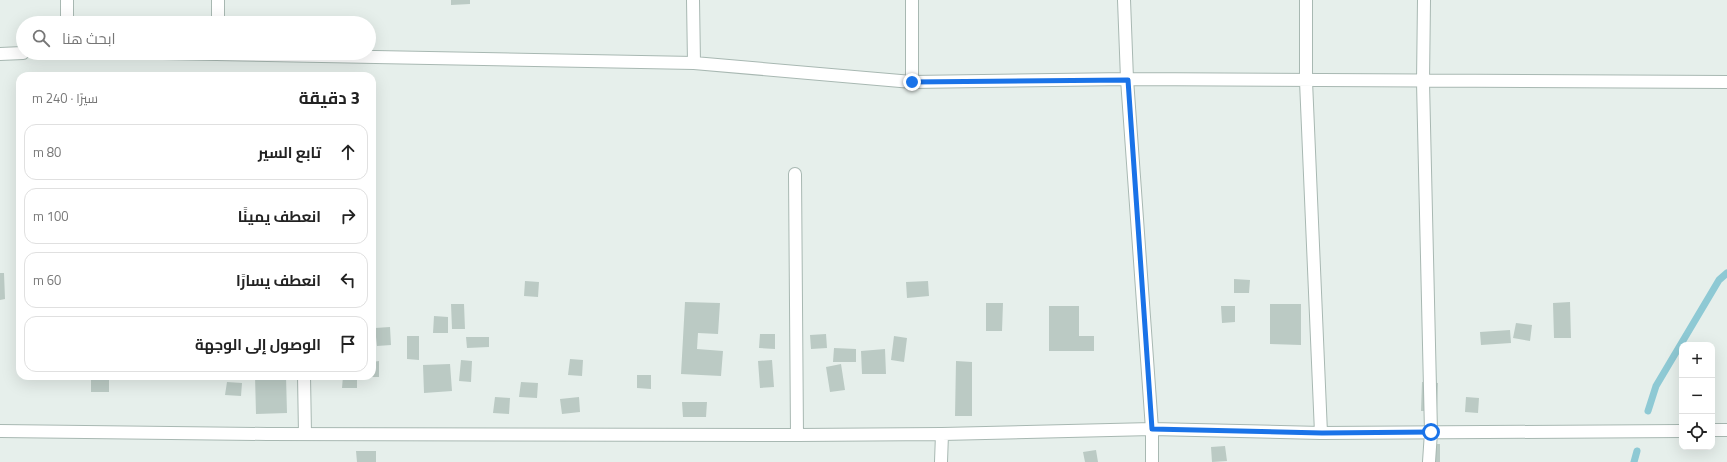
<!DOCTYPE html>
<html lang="ar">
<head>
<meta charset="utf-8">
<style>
	body { margin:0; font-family:"Titillium Web",Cairo,sans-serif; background:#f2f2f2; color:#222; direction:rtl }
	.controls { position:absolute; right:12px; bottom:12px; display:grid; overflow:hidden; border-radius:8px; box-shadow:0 4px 16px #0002 }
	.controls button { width:36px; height:36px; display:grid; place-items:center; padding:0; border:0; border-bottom:1px solid #e0e0e0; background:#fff; color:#222; font:20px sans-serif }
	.stop { position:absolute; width:12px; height:12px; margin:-9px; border:3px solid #1a73e8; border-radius:50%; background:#fff }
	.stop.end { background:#1a73e8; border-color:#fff; box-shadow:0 1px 4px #0008 }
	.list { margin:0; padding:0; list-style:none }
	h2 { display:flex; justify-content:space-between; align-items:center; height:52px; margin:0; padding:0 16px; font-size:17px }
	h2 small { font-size:13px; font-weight:400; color:#767676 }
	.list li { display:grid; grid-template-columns:26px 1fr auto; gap:12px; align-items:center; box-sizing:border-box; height:56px; margin:0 8px 8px; padding:0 8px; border:1px solid #e0e0e0; border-radius:12px }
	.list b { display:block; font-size:15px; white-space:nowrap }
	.list em { font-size:13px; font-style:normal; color:#767676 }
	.icon { flex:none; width:22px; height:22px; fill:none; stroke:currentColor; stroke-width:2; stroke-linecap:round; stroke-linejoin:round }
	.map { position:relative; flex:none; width:1727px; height:462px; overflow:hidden; direction:ltr }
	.search { position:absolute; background:#fff; box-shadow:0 4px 16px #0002; left:16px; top:16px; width:360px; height:44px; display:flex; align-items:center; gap:10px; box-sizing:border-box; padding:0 14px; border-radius:22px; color:#767676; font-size:15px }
	.panel { position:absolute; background:#fff; box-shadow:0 4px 16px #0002; left:16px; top:72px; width:360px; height:308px; border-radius:12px; direction:rtl }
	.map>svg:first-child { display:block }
</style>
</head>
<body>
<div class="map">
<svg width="1727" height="462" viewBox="0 0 1727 462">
	<rect width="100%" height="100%" fill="#e6efeb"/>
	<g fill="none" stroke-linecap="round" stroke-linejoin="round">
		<path stroke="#8ec9d4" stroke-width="7" d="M 1648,411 L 1656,386 L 1719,280 L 1727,273
			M 1634,462 L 1637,451"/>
	</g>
	<path fill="#bbcac4" d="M 451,0 L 470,0 L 470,4 L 451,5 Z
		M 0,273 L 4,273 L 5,299 L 0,300 Z
		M 1234,279 L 1250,280 L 1249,293 L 1234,293 Z
		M 525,281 L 539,282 L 538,297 L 524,296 Z
		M 928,281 L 929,296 L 907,298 L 906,282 Z
		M 685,302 L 720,303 L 718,334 L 698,333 L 697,349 L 723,351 L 721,376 L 681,374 Z
		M 1570,302 L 1571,338 L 1554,338 L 1553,303 Z
		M 986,303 L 1003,303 L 1002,331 L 986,331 Z
		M 451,304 L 464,304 L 465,329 L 452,329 Z
		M 1270,304 L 1301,304 L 1301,345 L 1270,344 Z
		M 1049,306 L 1079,306 L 1079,336 L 1094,336 L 1094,351 L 1049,351 Z
		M 1221,306 L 1235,306 L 1235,322 L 1222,323 Z
		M 434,316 L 448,317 L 448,333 L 433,333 Z
		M 1516,323 L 1532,325 L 1530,341 L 1513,338 Z
		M 390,327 L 391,345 L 377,346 L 375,328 Z
		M 1510,330 L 1511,343 L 1481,345 L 1480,332 Z
		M 760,334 L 775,334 L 775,349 L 759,348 Z
		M 826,334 L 827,348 L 811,349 L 810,335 Z
		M 407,336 L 419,336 L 419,360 L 407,359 Z
		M 894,336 L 907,338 L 904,362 L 891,360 Z
		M 466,337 L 489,337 L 489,347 L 467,348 Z
		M 834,348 L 856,349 L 856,362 L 833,362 Z
		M 885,349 L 886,374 L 862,374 L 861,351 Z
		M 570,359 L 583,360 L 582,376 L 568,375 Z
		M 461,360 L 472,361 L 471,382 L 459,381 Z
		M 772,360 L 774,387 L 760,388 L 758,361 Z
		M 379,361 L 379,377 L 372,377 L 372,362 Z
		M 956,361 L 972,362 L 972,416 L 955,416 Z
		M 450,364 L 452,391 L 424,393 L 423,365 Z
		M 841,364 L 845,390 L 830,392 L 826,367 Z
		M 637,375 L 651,375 L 651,389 L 637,388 Z
		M 201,376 L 215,376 L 215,380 L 201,379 Z
		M 255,376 L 286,376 L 287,413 L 256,414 Z
		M 343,376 L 357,376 L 357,388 L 342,388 Z
		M 91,379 L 109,379 L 109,392 L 91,392 Z
		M 227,382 L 242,383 L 241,396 L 225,395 Z
		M 521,382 L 538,383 L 537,398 L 519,397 Z
		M 1422,382 L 1438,383 L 1437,411 L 1421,411 Z
		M 495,397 L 510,398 L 509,414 L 493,413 Z
		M 579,397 L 580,412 L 562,414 L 560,399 Z
		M 1466,397 L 1479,398 L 1478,413 L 1465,412 Z
		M 682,402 L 707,402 L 706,417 L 683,417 Z
		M 1427,444 L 1440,444 L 1440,462 L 1427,462 Z
		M 1225,446 L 1227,461 L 1212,462 L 1211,447 Z
		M 1096,450 L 1098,462 L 1085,462 L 1083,452 Z
		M 356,451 L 376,451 L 376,462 L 357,462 Z"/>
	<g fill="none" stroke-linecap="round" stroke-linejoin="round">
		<g stroke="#a8b8b2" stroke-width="14">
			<path id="minor" d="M 67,0 L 67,23
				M 218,0 L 218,23
				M 693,0 L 694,63
				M 1124,0 L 1127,79 L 1152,429 L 1152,462
				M 1306,0 L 1306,81 L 1321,433
				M 1424,0 L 1423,82 L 1431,432 L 1429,462
				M 163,53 L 694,63 L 912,82 L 1127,79 L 1727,82
				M 0,54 L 23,53
				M 912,82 L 912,0
				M 795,174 L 797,435
				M 304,376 L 305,434
				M 1712,430 L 1727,430
				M 0,431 L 267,434 L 797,435 L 942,434 L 1152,429 L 1321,433 L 1682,431
				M 941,462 L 942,434"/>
		</g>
		<use href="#minor" stroke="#fff" stroke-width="12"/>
	</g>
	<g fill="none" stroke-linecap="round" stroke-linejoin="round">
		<path stroke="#1a73e8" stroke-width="5" d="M 912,82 L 1128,80 L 1152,429 L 1322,433 L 1431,432"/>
	</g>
</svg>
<div class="controls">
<button>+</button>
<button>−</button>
<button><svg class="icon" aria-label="locate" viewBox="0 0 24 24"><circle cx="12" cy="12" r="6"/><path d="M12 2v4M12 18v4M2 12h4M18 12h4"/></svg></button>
</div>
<div class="stop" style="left:1431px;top:432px"></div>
<div class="stop end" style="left:912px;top:82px"></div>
<div class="search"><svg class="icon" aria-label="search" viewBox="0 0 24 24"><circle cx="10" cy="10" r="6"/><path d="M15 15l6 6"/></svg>ابحث هنا</div>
<section class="panel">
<h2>3 دقيقة<small>سيرًا · 240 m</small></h2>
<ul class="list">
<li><svg class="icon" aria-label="ahead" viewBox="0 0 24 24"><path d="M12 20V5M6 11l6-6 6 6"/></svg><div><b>تابع السير</b></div><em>80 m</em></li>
<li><svg class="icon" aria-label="right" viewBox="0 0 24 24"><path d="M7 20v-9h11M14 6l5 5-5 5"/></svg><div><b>انعطف يمينًا</b></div><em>100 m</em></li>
<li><svg class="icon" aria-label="left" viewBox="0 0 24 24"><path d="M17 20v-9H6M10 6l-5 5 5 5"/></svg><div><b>انعطف يسارًا</b></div><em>60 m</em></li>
<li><svg class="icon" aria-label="arrive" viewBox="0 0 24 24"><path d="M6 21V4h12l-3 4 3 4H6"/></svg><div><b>الوصول إلى الوجهة</b></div></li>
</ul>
</section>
</div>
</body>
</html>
